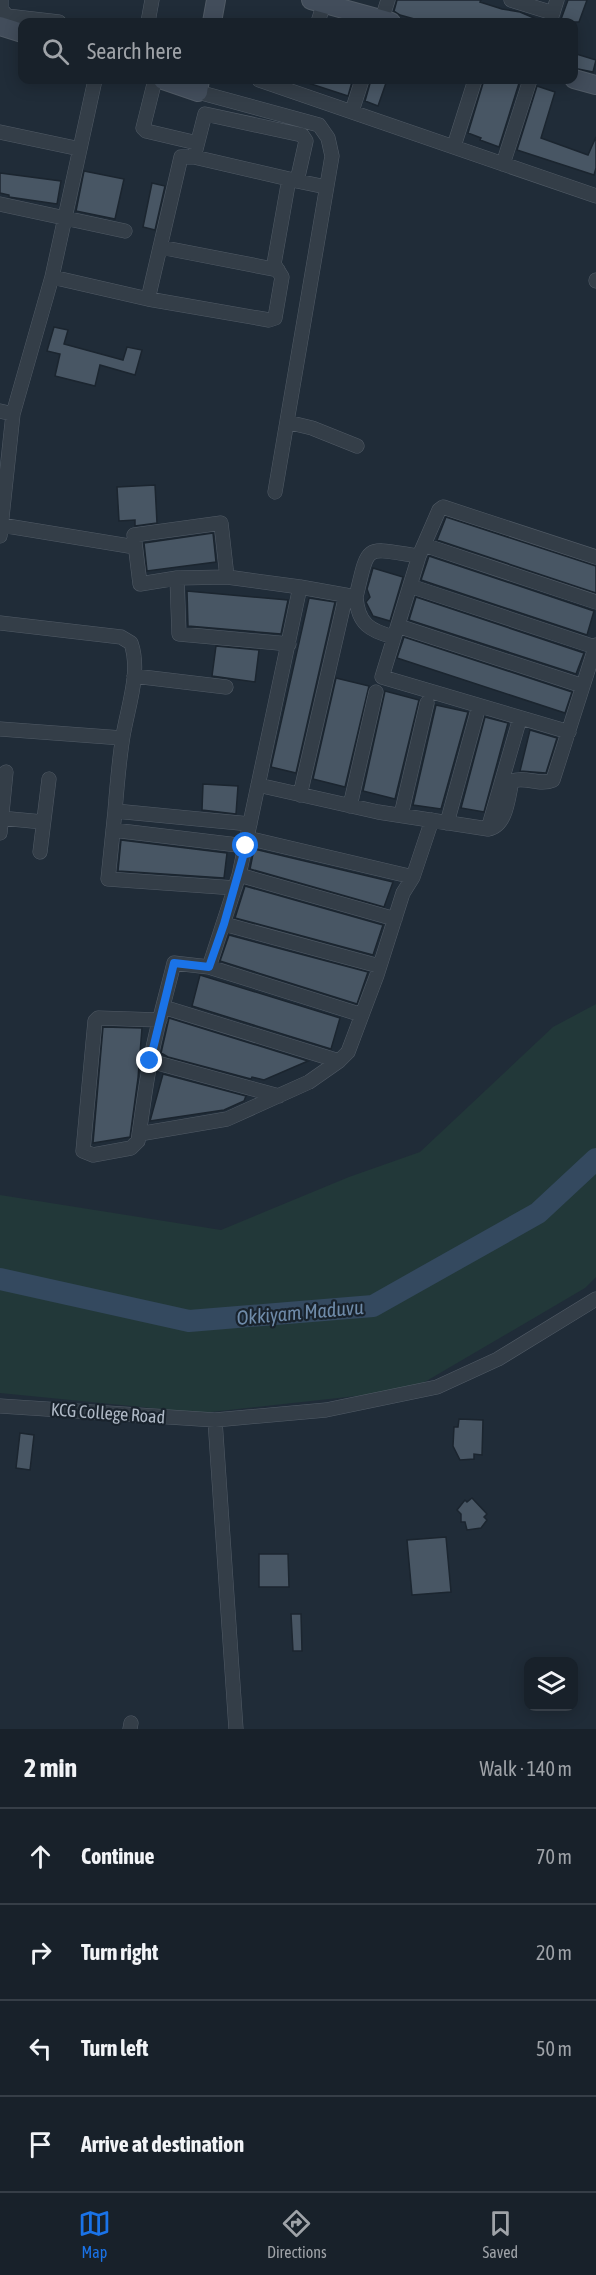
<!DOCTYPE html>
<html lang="en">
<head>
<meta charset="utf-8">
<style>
	body { margin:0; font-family:"Asap Condensed",sans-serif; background:#212932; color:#f1f3f6 }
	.controls { position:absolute; right:18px; bottom:18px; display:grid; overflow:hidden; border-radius:12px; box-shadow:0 3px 15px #0003 }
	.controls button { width:54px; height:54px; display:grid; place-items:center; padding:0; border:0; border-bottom:2px solid #363e47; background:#18212a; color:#f1f3f6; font:30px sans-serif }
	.stop { position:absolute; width:18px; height:18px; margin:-14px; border:4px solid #1a73e8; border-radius:50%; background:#fff }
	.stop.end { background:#1a73e8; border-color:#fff; box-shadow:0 2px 6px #0008 }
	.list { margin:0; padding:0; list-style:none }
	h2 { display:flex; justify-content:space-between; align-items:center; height:78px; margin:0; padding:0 24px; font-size:26px }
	h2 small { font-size:20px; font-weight:400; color:#9fa3a8 }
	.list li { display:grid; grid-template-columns:39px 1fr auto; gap:18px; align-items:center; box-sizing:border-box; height:96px; padding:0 24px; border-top:2px solid #363e47 }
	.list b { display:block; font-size:22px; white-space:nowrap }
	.list em { font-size:20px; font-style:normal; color:#9fa3a8 }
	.icon { flex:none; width:33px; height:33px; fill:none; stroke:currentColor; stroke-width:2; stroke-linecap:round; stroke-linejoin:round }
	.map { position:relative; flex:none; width:596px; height:1729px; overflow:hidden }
	.search { position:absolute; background:#18212a; box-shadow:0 3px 15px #0003; left:18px; right:18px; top:18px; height:66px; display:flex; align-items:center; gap:15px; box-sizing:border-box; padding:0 21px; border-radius:12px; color:#9fa3a8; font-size:22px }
	.sheet { height:462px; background:#18212a }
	nav { display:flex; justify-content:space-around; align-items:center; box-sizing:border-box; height:84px; border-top:2px solid #363e47; background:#18212a; font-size:16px; color:#9fa3a8 }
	nav a { display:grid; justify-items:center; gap:3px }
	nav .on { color:#1a73e8 }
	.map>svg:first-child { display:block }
</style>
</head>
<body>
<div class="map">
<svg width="596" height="1729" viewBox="0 0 596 1729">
	<rect width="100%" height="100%" fill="#202c38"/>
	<path fill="#223839" d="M 596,1004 L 596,1277 L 585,1288 L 411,1390 L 202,1413 L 0,1393 L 0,1195 L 221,1230 L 349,1177 L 420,1152 L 553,1027 Z"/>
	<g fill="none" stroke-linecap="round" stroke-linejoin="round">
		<path stroke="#34495f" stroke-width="22" d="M 0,1279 L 189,1321 L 373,1306 L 538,1213 L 596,1159"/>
	</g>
	<path fill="#485664" stroke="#1b252f" stroke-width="1.5" d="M 397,0 L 481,0 L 480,2 L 502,9 L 520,12 L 541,21 L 540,22 L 425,22 L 400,15 L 394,11 Z
		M 568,0 L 587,0 L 579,22 L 560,22 Z
		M 573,53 L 596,60 L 593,72 L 573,68 Z
		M 303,80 L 343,80 L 352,82 L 348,96 L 302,81 Z
		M 371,80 L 387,80 L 378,106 L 365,101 Z
		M 484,80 L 520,80 L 499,147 L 480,140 L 481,138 L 468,133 Z
		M 537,86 L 555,92 L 541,138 L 588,155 L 596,137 L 596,168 L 594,175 L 517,150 Z
		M 84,171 L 124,179 L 115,219 L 76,211 Z
		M 0,173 L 61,181 L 57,204 L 9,197 L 9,195 L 0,193 Z
		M 152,183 L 165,186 L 155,230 L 143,227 Z
		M 54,327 L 68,330 L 64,344 L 123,360 L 127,347 L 142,350 L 135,375 L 100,365 L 95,386 L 55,376 L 60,354 L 47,351 Z
		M 155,485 L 157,523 L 135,526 L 135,520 L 119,521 L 117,487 Z
		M 446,517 L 596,566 L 596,593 L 437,540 Z
		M 213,533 L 216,562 L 147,571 L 144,543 Z
		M 429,556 L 594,611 L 587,635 L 421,580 Z
		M 373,568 L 403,577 L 390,621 L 373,616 L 366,602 L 370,597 L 367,589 Z
		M 187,591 L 288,600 L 281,634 L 188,626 Z
		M 416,597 L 584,653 L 576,674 L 409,620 Z
		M 309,598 L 335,602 L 296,773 L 271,767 Z
		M 404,637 L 572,692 L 565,713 L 397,658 Z
		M 216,646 L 259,650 L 255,682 L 212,676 Z
		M 336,678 L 369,686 L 345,787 L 313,779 Z
		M 385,691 L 419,700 L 395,799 L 363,791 Z
		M 436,705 L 468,712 L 441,809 L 413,805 Z
		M 485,717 L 508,723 L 484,812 L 461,808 Z
		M 530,730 L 557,738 L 546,773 L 520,771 Z
		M 203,784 L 238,786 L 236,814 L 202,810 Z
		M 121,840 L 227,853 L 224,878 L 118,871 Z
		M 254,849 L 393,882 L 384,907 L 250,869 Z
		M 245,886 L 383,925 L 373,955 L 235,918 Z
		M 229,935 L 368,972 L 357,1004 L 220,961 Z
		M 200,975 L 340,1018 L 331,1049 L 192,1006 Z
		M 169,1018 L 308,1061 L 264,1080 L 252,1077 L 251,1079 L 168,1057 L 161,1053 Z
		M 103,1027 L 142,1028 L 138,1078 L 130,1137 L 93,1143 Z
		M 163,1074 L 246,1096 L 244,1101 L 224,1110 L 150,1121 Z
		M 459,1419 L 483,1420 L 482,1455 L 474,1454 L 474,1459 L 460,1460 L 453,1446 L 454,1427 L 458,1427 Z
		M 20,1433 L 34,1435 L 30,1470 L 16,1468 Z
		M 472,1498 L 487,1514 L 484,1517 L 487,1520 L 481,1528 L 467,1530 L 465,1522 L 461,1522 L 461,1514 L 457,1510 L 465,1500 L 467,1502 Z
		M 446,1537 L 451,1592 L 412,1595 L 407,1540 Z
		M 259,1554 L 288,1554 L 289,1587 L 259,1587 Z
		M 291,1614 L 301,1614 L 302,1651 L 293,1651 Z"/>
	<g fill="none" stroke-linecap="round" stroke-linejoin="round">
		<g stroke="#515b66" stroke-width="15">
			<path id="street" d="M 1,0 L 1,9 L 7,16 L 59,22
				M 511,0 L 553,13
				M 148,22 L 152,0
				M 318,22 L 325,0
				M 381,22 L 388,0
				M 550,22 L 557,0
				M 155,80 L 143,128 L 146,131 L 197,143
				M 259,80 L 596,196
				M 198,92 L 319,125 L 328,138 L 332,156 L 275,492
				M 352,111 L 362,80
				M 0,132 L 80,149
				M 454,146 L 475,80
				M 194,157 L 205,114 L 302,135 L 306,141 L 297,181 L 289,179
				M 503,164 L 530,80
				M 297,181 L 326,187
				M 0,204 L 125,231
				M 160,247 L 278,270
				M 52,277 L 148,299 L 269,320 L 275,318 L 282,277 L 274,264 L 289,179 L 194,157 L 181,157 L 148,299
				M 596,281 L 596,280
				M 0,411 L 13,414 L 0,536
				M 13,414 L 52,277 L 95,80
				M 287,422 L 312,428 L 357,446
				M 1,525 L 135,547
				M 424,545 L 596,602
				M 177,578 L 179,634 L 289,644
				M 410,586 L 595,647
				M 300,587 L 356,597 C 369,542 364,548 419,556
				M 356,597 C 358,624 370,631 394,637
				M 0,623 L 121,637 L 131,643 C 141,672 128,706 123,736 C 119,760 117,786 115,811 L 250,824
				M 398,626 L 583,686
				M 134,676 L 226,687
				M 0,729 L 122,738
				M 569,732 L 382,677 L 419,556 L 439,510 L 443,507 L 596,557
				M 258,785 L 378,812 L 488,829 C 507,826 508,797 512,781 C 526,776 539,786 553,780 L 596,645
				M 300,795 L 346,595
				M 350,806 L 376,692
				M 115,811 L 108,879 L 235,888
				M 401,815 L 427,703
				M 0,818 L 43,822
				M 447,823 L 479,706
				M 488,829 L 520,718
				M 113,830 L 246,846
				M 0,833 L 6,772
				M 247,838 L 413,877
				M 40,852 L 49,779
				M 239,875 L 395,919
				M 224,924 L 379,966
				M 209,967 L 362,1015
				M 163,1007 L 339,1061
				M 160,1020 L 98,1018 L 95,1021 L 83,1151 L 93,1155 L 131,1148 L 138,1141 C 142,1115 145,1089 150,1063 C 156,1029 166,996 174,963 L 209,967 L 239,875 L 300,587 L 227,577 L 221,523 L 134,535 L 140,584 L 177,578 L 227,577
				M 150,1061 L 279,1096
				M 139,1134 L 227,1119 L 309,1082 L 339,1061 L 348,1052 L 377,975 L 403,893 L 413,877 L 432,820
				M 0,1406 L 215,1420 L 326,1410 L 437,1387 L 498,1359 L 596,1299
				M 215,1420 L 236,1729
				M 130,1729 L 131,1723"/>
		</g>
		<g stroke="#515b66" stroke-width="20">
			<path id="secondary" d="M 311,0 L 391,22
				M 212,22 L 216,0
				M 0,26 L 22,33
				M 574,79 L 596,85
				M 163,80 L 198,92 L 200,80"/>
		</g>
		<use href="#street" stroke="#343e48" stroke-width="14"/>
		<use href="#secondary" stroke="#424d5b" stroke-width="18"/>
	</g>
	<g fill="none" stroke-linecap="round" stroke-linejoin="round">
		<path stroke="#1a73e8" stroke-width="8" d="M 150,1061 L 174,963 L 209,967 L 224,924 L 246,846"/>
	</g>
	<g text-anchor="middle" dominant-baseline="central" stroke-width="4.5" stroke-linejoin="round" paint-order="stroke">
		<g font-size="18" fill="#aeb8c5" stroke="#19232d">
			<text transform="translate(108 1413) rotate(4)">KCG College Road</text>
		</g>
		<g font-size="20" font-style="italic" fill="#6f8ba9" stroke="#19232d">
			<text transform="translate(300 1312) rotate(-5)">Okkiyam Maduvu</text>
		</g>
	</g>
</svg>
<div class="controls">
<button><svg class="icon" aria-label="layers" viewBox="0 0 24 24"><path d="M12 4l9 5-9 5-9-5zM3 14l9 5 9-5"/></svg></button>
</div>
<div class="stop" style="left:246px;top:846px"></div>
<div class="stop end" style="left:150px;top:1061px"></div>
<div class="search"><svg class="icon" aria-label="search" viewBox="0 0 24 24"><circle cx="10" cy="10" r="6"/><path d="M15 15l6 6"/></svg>Search here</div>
</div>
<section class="sheet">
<h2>2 min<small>Walk · 140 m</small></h2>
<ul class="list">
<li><svg class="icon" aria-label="ahead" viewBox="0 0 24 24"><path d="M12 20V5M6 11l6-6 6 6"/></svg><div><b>Continue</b></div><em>70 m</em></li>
<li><svg class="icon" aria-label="right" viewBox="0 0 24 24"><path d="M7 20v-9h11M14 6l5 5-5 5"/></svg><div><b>Turn right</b></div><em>20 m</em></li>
<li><svg class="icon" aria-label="left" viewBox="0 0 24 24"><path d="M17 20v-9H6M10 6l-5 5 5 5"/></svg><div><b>Turn left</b></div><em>50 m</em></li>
<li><svg class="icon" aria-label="arrive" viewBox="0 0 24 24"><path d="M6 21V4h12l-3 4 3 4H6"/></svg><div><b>Arrive at destination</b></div></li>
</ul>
</section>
<nav>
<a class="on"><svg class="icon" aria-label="map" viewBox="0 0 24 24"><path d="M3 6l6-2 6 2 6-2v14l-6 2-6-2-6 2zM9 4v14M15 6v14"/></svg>Map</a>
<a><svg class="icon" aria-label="directions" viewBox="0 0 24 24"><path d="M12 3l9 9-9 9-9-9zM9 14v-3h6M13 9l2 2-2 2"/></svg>Directions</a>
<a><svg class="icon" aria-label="saved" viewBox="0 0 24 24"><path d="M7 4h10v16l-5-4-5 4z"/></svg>Saved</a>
</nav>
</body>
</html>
